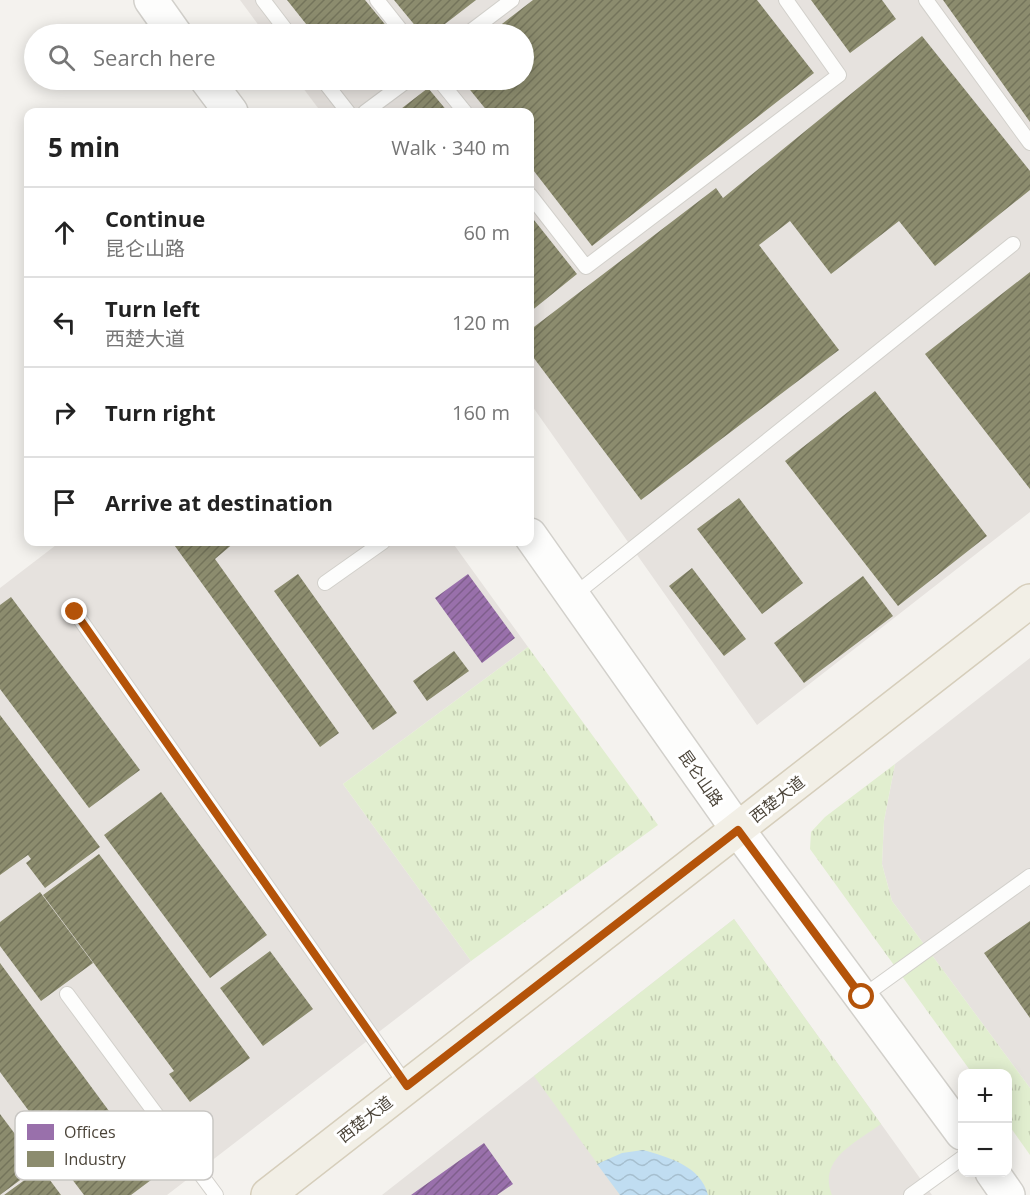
<!DOCTYPE html>
<html lang="en">
<head>
<meta charset="utf-8">
<style>
	body { margin:0; font-family:"Open Sans","Noto Sans SC",sans-serif; background:#f2f2f2; color:#222 }
	.controls { position:absolute; right:18px; bottom:18px; display:grid; overflow:hidden; border-radius:12px; box-shadow:0 3px 15px #0003 }
	.controls button { width:54px; height:54px; display:grid; place-items:center; padding:0; border:0; border-bottom:2px solid #e0e0e0; background:#fff; color:#222; font:30px sans-serif }
	.stop { position:absolute; width:18px; height:18px; margin:-14px; border:4px solid #b45309; border-radius:50%; background:#fff }
	.stop.end { background:#b45309; border-color:#fff; box-shadow:0 2px 6px #0008 }
	.list { margin:0; padding:0; list-style:none }
	h2 { display:flex; justify-content:space-between; align-items:center; height:78px; margin:0; padding:0 24px; font-size:26px }
	h2 small { font-size:20px; font-weight:400; color:#767676 }
	.list li { display:grid; grid-template-columns:39px 1fr auto; gap:18px; align-items:center; box-sizing:border-box; height:90px; padding:0 24px; border-top:2px solid #e0e0e0 }
	.list b { display:block; font-size:22px; white-space:nowrap }
	.list p { margin:0; font-size:20px; white-space:nowrap; color:#767676 }
	.list em { font-size:20px; font-style:normal; color:#767676 }
	.icon { flex:none; width:33px; height:33px; fill:none; stroke:currentColor; stroke-width:2; stroke-linecap:round; stroke-linejoin:round }
	.map { position:relative; flex:none; width:1030px; height:1195px; overflow:hidden }
	.search { position:absolute; background:#fff; box-shadow:0 3px 15px #0003; left:24px; top:24px; width:510px; height:66px; display:flex; align-items:center; gap:15px; box-sizing:border-box; padding:0 21px; border-radius:33px; color:#767676; font-size:22px }
	.panel { position:absolute; background:#fff; box-shadow:0 3px 15px #0003; left:24px; top:108px; width:510px; height:438px; border-radius:12px }
	.map>svg:first-child { display:block }
</style>
</head>
<body>
<div class="map">
<svg width="1030" height="1195" viewBox="0 0 1030 1195">
	<defs>
		<pattern id="grass-tufts" width="24" height="20" patternUnits="userSpaceOnUse" patternTransform="scale(1.5)"><rect width="24" height="20" fill="#e1eecf"/><path d="M3 7l-1-3M5 7V3M7 7l1-3M15 17l-1-3M17 17v-4M19 17l1-3" fill="none" stroke="#c3cdb2"/></pattern>
		<pattern id="water-waves" width="16" height="10" patternUnits="userSpaceOnUse" patternTransform="scale(1.5)"><rect width="16" height="10" fill="#c0ddf1"/><path d="M0 5q4-4 8 0t8 0" fill="none" stroke="#a6bfcf"/></pattern>
		<pattern id="offices-hatch" width="6" height="6" patternUnits="userSpaceOnUse" patternTransform="scale(1.5)"><rect width="6" height="6" fill="#9970ab"/><path d="M-1 1l2-2M0 6l6-6M5 7l2-2" fill="none" stroke="#7f5e8c"/></pattern>
		<pattern id="industry-hatch" width="6" height="6" patternUnits="userSpaceOnUse" patternTransform="scale(1.5)"><rect width="6" height="6" fill="#8c8c6e"/><path d="M-1 1l2-2M0 6l6-6M5 7l2-2" fill="none" stroke="#74745b"/></pattern>
	</defs>
	<rect width="100%" height="100%" fill="#f4f2ee"/>
	<path fill="#e6e2de" d="M 240,0 L 1030,0 L 1030,512 L 757,725 L 530,403 L 530,112 L 321,112 L 297,80 L 524,80 L 524,34 L 265,34 Z
		M 60,542 L 452,542 L 528,647 L 343,784 L 471,961 L 167,1195 L 0,1195 L 0,588 Z
		M 1030,658 L 1030,1088 L 892,901 L 882,864 L 884,821 L 895,764 Z
		M 734,919 L 932,1195 L 382,1195 Z"/>
	<path fill="url(#grass-tufts)" d="M 528,647 L 658,825 L 471,961 L 343,784 Z
		M 895,764 L 884,821 L 882,864 L 892,901 L 1030,1088 L 1030,1155 L 1008,1124 L 1008,1074 L 972,1073 L 810,849 L 811,832 L 825,817 Z
		M 734,919 L 881,1124 C 857,1142 817,1159 832,1195 L 620,1195 L 534,1076 Z"/>
	<path fill="url(#water-waves)" d="M 643,1150 C 668,1157 701,1166 708,1195 L 620,1195 L 597,1164 L 622,1153 Z"/>
	<path fill="url(#offices-hatch)" d="M 468,574 L 515,638 L 482,663 L 435,598 Z
		M 484,1143 L 513,1184 L 497,1195 L 411,1195 Z"/>
	<path fill="url(#industry-hatch)" d="M 287,0 L 365,0 L 393,34 L 314,34 Z
		M 394,0 L 476,0 L 432,34 L 422,34 Z
		M 533,0 L 757,0 L 814,73 L 592,246 L 530,166 L 530,112 L 488,112 L 462,80 L 524,80 L 524,34 L 489,34 Z
		M 811,0 L 882,0 L 896,19 L 850,53 Z
		M 943,0 L 1030,0 L 1030,122 Z
		M 922,36 L 1030,171 L 1030,190 L 935,266 L 899,221 L 831,274 L 790,221 L 759,245 L 839,350 L 641,500 L 530,353 L 530,330 L 716,188 L 723,198 Z
		M 373,80 L 396,80 L 382,91 Z
		M 428,88 L 448,112 L 397,112 Z
		M 530,215 L 577,274 L 530,312 Z
		M 1030,272 L 1030,489 L 925,354 Z
		M 875,391 L 987,536 L 898,606 L 785,461 Z
		M 739,498 L 803,583 L 762,614 L 697,529 Z
		M 172,542 L 235,542 L 215,559 L 339,733 L 320,747 Z
		M 692,568 L 746,639 L 724,656 L 669,586 Z
		M 298,574 L 397,713 L 373,730 L 274,591 Z
		M 863,576 L 893,616 L 804,683 L 774,643 Z
		M 11,597 L 140,770 L 89,808 L 0,689 L 0,605 Z
		M 454,651 L 469,671 L 427,701 L 413,681 Z
		M 0,715 L 100,847 L 45,888 L 26,863 L 31,859 L 28,855 L 0,875 Z
		M 161,792 L 267,935 L 210,978 L 104,835 Z
		M 99,854 L 250,1058 L 190,1102 L 169,1074 L 174,1071 L 43,895 Z
		M 40,892 L 93,963 L 41,1001 L 0,946 L 0,922 Z
		M 1030,921 L 1030,1018 L 984,953 Z
		M 270,951 L 313,1009 L 263,1046 L 220,988 Z
		M 0,963 L 109,1111 L 57,1149 L 0,1072 Z
		M 0,1114 L 39,1166 L 0,1195 Z
		M 107,1121 L 151,1180 L 131,1195 L 84,1195 L 56,1158 Z
		M 41,1168 L 61,1195 L 4,1195 Z"/>
	<g fill="none" stroke-linecap="round" stroke-linejoin="round">
		<g stroke="#d2d0cb" stroke-width="16">
			<path id="service" d="M 263,0 L 289,34
				M 377,0 L 404,34
				M 926,0 L 1030,143
				M 467,34 L 512,0
				M 323,80 L 348,112
				M 439,80 L 465,112
				M 365,112 L 408,80
				M 530,195 L 586,267 L 839,75 L 786,0
				M 325,583 L 383,542
				M 573,596 L 1013,244
				M 75,612 L 407,1086
				M 67,994 L 216,1195
				M 862,997 L 1030,876
				M 911,1195 L 962,1158"/>
		</g>
		<g stroke="#d2d0cb" stroke-width="36">
			<path id="tertiary" d="M 151,0 L 175,34
				M 207,80 L 231,112
				M 530,535 L 738,830 L 962,1133
				M 992,1172 L 1008,1195"/>
		</g>
		<g stroke="#d6cebb" stroke-width="36">
			<path id="primary" d="M 268,1195 L 1030,601"/>
		</g>
		<use href="#service" stroke="#fdfdfc" stroke-width="14"/>
		<use href="#tertiary" stroke="#fdfdfc" stroke-width="33"/>
		<use href="#primary" stroke="#f2efe6" stroke-width="33"/>
	</g>
	<g fill="none" stroke-linecap="round" stroke-linejoin="round">
		<path stroke="#b45309" stroke-width="8" d="M 75,612 L 407,1086 L 738,830 L 862,997"/>
	</g>
	<g text-anchor="middle" dominant-baseline="central" stroke-width="6" stroke-linejoin="round" paint-order="stroke">
		<g font-size="16" fill="#4b4439" stroke="#fff">
			<text transform="translate(701 778) rotate(55)">昆仑山路</text>
			<text transform="translate(777 799) rotate(-38)">西楚大道</text>
			<text transform="translate(365 1119) rotate(-38)">西楚大道</text>
		</g>
	</g>
	<rect x="15" y="1111" width="198" height="69" rx="9" fill="#fff" stroke="#c9c7c4" stroke-width="1.5"/>
	<rect x="27" y="1124" width="27" height="16" fill="#9970ab"/>
	<rect x="27" y="1151" width="27" height="16" fill="#8c8c6e"/>
	<g font-size="16" fill="#4b4439">
		<text x="64" y="1138">Offices</text>
		<text x="64" y="1165">Industry</text>
	</g>
</svg>
<div class="controls">
<button>+</button>
<button>−</button>
</div>
<div class="stop" style="left:862px;top:997px"></div>
<div class="stop end" style="left:75px;top:612px"></div>
<div class="search"><svg class="icon" aria-label="search" viewBox="0 0 24 24"><circle cx="10" cy="10" r="6"/><path d="M15 15l6 6"/></svg>Search here</div>
<section class="panel">
<h2>5 min<small>Walk · 340 m</small></h2>
<ul class="list">
<li><svg class="icon" aria-label="ahead" viewBox="0 0 24 24"><path d="M12 20V5M6 11l6-6 6 6"/></svg><div><b>Continue</b><p>昆仑山路</p></div><em>60 m</em></li>
<li><svg class="icon" aria-label="left" viewBox="0 0 24 24"><path d="M17 20v-9H6M10 6l-5 5 5 5"/></svg><div><b>Turn left</b><p>西楚大道</p></div><em>120 m</em></li>
<li><svg class="icon" aria-label="right" viewBox="0 0 24 24"><path d="M7 20v-9h11M14 6l5 5-5 5"/></svg><div><b>Turn right</b></div><em>160 m</em></li>
<li><svg class="icon" aria-label="arrive" viewBox="0 0 24 24"><path d="M6 21V4h12l-3 4 3 4H6"/></svg><div><b>Arrive at destination</b></div></li>
</ul>
</section>
</div>
</body>
</html>
